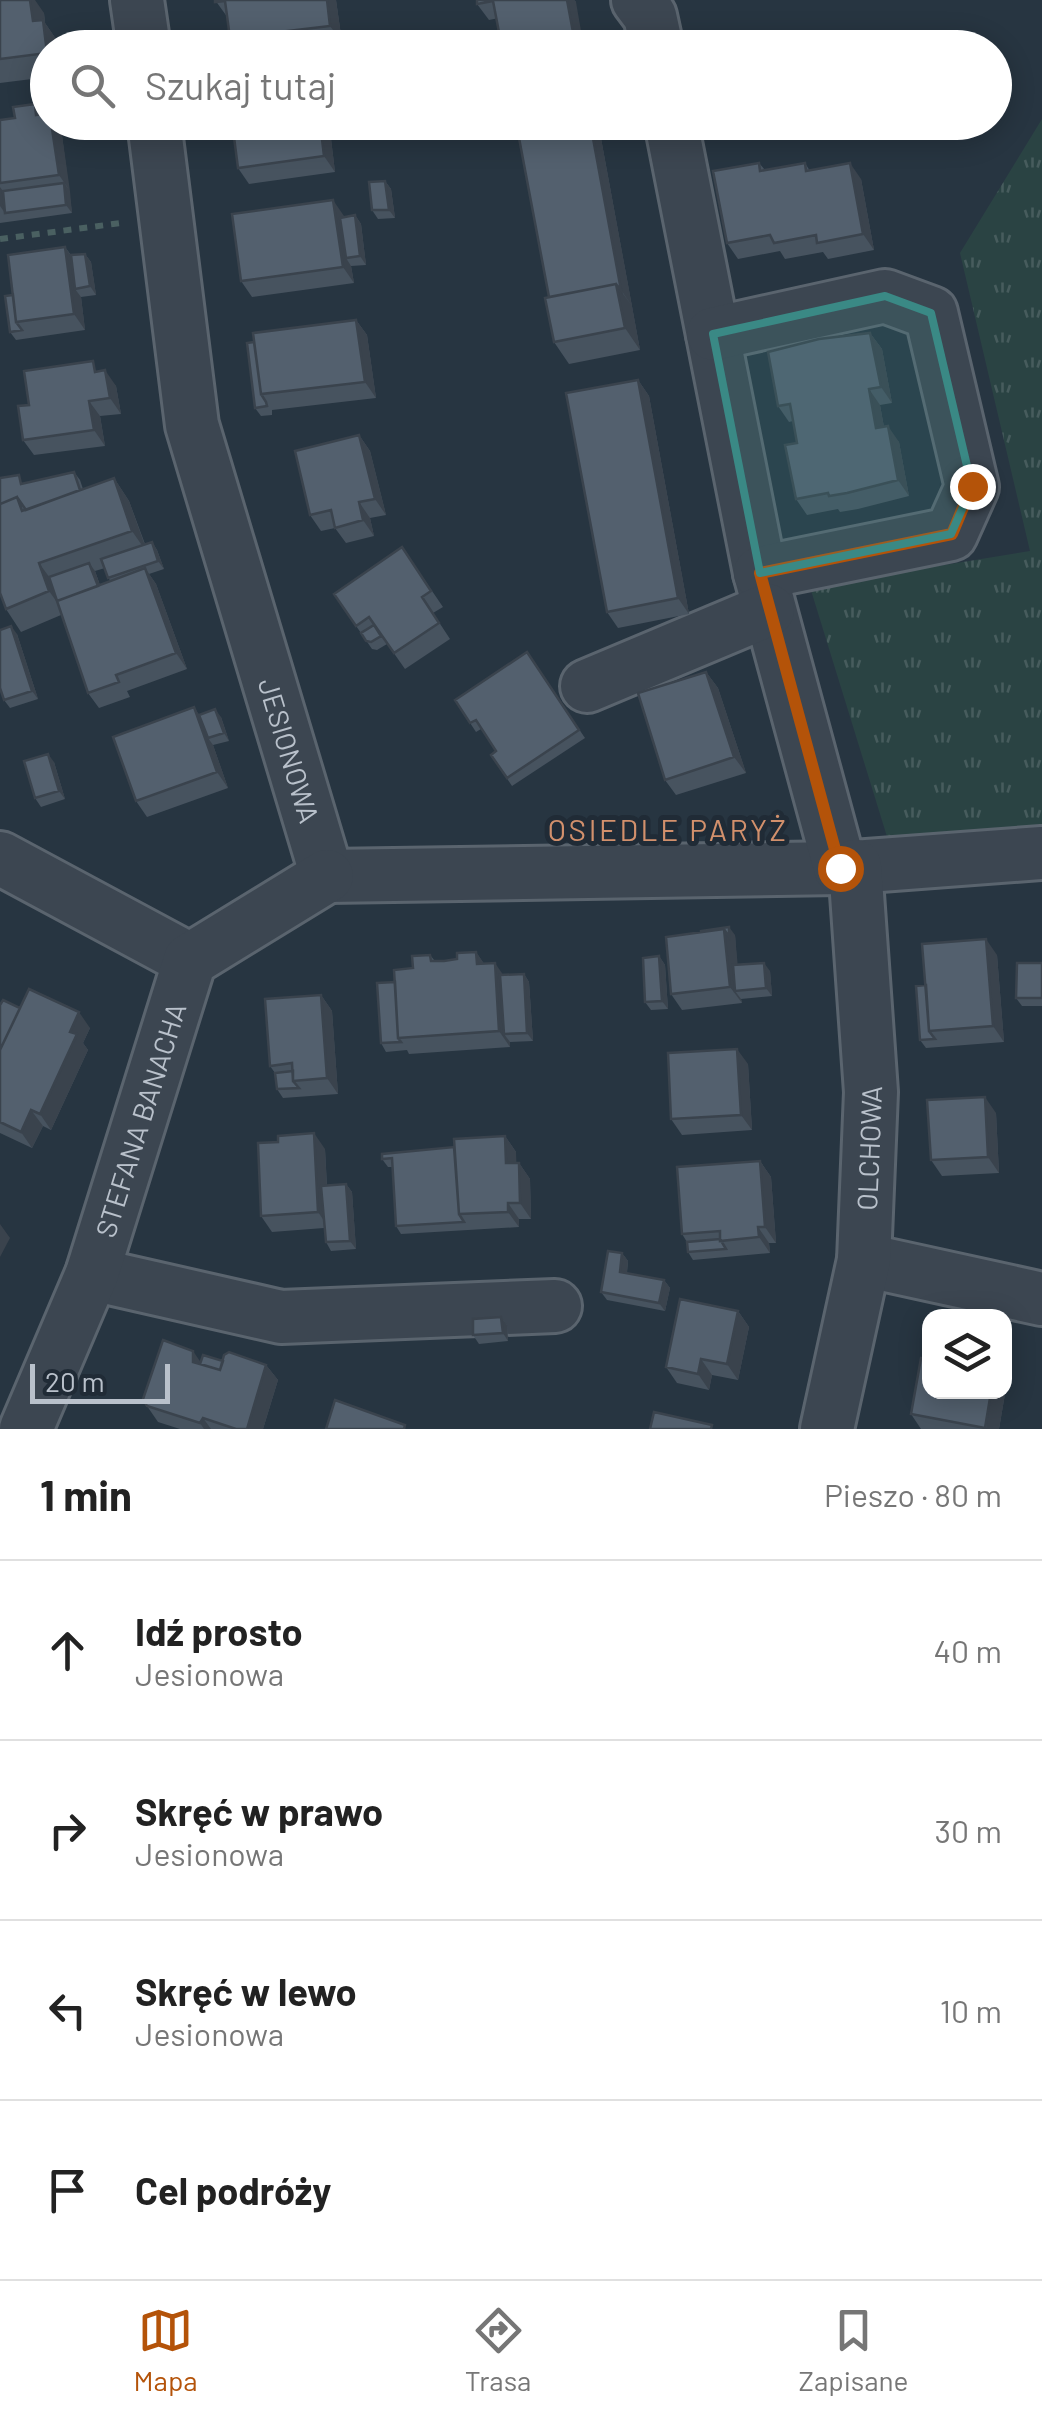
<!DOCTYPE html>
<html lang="pl">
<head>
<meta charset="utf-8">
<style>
	body { margin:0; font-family:Barlow,sans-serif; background:#f6f6f6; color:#222 }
	.controls { position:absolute; right:30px; bottom:30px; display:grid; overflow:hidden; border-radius:20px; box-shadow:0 5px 25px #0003 }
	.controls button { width:90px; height:90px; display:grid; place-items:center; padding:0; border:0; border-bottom:2px solid #e0e0e0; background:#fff; color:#222; font:50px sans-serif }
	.scale { position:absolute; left:30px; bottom:25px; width:140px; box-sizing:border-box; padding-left:10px; border:5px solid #b9c1cb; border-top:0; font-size:28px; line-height:35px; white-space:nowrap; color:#b9c1cb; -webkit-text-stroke:8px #202b36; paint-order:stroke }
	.stop { position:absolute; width:30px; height:30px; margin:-22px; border:8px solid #b45309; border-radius:50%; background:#fff }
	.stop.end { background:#b45309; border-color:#fff; box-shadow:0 2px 10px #0008 }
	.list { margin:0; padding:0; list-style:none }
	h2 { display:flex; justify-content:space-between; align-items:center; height:130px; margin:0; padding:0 40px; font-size:42px }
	h2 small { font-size:32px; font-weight:400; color:#767676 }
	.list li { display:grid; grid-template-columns:65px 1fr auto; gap:30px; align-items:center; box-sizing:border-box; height:180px; padding:0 40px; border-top:2px solid #e0e0e0 }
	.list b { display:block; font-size:38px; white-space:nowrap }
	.list p { margin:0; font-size:32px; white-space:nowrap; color:#767676 }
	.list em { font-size:32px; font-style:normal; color:#767676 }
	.icon { flex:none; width:55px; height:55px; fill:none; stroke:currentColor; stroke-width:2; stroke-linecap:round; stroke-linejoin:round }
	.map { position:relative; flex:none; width:1042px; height:1429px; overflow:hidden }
	.search { position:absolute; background:#fff; box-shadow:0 5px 25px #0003; left:30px; right:30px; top:30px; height:110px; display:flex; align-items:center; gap:25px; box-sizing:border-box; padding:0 35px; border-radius:55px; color:#767676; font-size:38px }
	.sheet { height:850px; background:#fff }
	nav { display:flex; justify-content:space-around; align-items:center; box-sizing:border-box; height:140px; border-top:2px solid #e0e0e0; background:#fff; font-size:28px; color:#767676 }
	nav a { display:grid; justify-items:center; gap:5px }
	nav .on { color:#b45309 }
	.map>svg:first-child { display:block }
</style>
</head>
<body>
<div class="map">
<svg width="1042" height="1429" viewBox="0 0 1042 1429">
	<defs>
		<pattern id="park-tufts" width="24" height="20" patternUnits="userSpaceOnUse" patternTransform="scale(2.5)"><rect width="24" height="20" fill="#2a4343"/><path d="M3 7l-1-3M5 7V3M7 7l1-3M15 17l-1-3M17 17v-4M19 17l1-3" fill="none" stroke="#475c5d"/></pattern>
	</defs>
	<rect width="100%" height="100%" fill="#273541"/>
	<path fill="url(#park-tufts)" d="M 1042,119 L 1042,833 L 889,843 L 810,587 L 1030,551 L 960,253 Z"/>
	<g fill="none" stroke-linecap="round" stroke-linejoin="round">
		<g stroke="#5a646e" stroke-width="58">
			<g id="minor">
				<path d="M 137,0 L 144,48"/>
				<path d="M 638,0 L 650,16 L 657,48"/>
				<path id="s1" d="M 154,122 L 192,425 L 327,876 L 840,868 L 1042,853"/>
				<path d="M 671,122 L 760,573 L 840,868"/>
				<path d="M 713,334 L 885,296 L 931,313 L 972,487 L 951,534 L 760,573"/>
				<path d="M 587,686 L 768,610"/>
				<path d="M 0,858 L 190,960"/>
				<path d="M 864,1260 L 1042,1299"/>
				<path d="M 92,1274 L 281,1317 L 555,1306"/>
				<path id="s2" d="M 26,1429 L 92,1274 L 190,960 L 327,876"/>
				<path id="s3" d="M 827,1429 L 864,1260 L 871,1092 L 855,866"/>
			</g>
		</g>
		<path stroke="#4a6061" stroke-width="6" stroke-dasharray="8 8" stroke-linecap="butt" d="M 0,239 L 121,223"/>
		<use href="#minor" stroke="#3c4651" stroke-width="52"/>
	</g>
	<path fill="#47535f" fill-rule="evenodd" d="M 0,0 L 44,13 L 45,23 L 58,42 L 48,48 L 48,77 L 0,83 Z
		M 215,0 L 336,0 L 342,42 L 295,48 L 237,48 L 230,38 L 228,18 Z
		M 477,0 L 574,0 L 576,2 L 489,20 L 477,4 Z
		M 35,104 L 48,122 L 56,122 L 61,128 L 72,213 L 0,223 L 0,120 L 15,118 Z
		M 232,122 L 329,122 L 335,172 L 249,184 L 238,168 Z
		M 381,122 L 383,134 L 362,137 L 357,129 Z
		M 598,122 L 640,350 L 569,364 L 554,342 L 549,297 Z
		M 759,163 L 765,170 L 805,163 L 810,171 L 861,179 L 874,250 L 828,259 L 823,252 L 785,259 L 780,251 L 738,259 L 727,243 Z
		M 385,181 L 391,189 L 395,218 L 378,219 L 372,210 Z
		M 355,215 L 361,224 L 366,265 L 351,266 L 354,283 L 252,297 L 241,281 L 344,217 Z
		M 65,247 L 71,255 L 85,254 L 91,262 L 96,295 L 81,297 L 85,330 L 16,340 L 10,332 L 13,295 Z
		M 356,320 L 367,335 L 376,398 L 272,410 L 272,415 L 261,416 L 255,408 L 247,343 Z
		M 870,333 L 882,349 L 892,403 L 880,405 L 884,427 L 899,442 L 909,496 L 858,509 L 840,512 L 838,509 L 807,515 L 796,499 L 797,443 L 793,421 L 789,422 L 778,406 Z
		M 100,371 L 116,386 L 121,414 L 100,416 L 105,446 L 34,455 L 23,440 L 29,405 Z
		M 638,380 L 649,396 L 689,614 L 618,628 L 607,612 Z
		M 359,435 L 370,451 L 386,515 L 370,518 L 374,536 L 346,543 L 335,528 L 321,531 L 310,515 Z
		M 74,472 L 80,480 L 83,489 L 114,478 L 129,501 L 145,544 L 152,542 L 157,550 L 164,569 L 149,574 L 156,584 L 187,669 L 127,691 L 130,697 L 99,708 L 88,693 L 61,615 L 21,632 L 6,609 L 25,483 ZM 105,568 L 110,581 L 100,585 L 95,571 Z
		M 402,547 L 443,607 L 433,613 L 450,639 L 405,669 L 386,642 L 387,644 L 377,650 L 372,649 L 334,594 Z
		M 17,634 L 38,699 L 10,708 L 4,700 Z
		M 527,652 L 585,738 L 512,786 L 491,755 L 496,751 L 481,729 L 476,732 L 455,700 Z
		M 706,672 L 718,688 L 746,773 L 676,795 L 665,780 Z
		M 194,707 L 199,715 L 221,717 L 229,741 L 213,745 L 228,788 L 147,817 L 136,801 Z
		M 54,762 L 65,799 L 41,807 L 35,798 Z
		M 735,935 L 737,964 L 770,971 L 772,996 L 741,999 L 742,1003 L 682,1010 L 671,994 Z
		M 476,952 L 484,964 L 503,975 L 524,974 L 529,982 L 533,1041 L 510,1042 L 510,1047 L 409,1054 L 407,1050 L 386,1052 L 381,1043 L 395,982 L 430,955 L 435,961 L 457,959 Z
		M 997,955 L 1004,1042 L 926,1048 L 920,1040 L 926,985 Z
		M 659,956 L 665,965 L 668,1009 L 651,1010 L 645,1002 Z
		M 1042,963 L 1042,1006 L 1022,1006 L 1016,998 Z
		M 321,995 L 332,1011 L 338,1094 L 283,1098 L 277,1089 L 275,1073 L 270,1066 Z
		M 0,1005 L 20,1008 L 90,1028 L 83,1043 L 88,1050 L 51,1130 L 43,1126 L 32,1148 L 0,1133 Z
		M 748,1064 L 752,1130 L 682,1135 L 671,1119 Z
		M 996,1113 L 999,1173 L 942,1176 L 931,1160 Z
		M 505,1136 L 516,1152 L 516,1163 L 519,1163 L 530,1179 L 531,1219 L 519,1219 L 519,1227 L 401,1234 L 396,1226 L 392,1167 L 388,1167 L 382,1159 L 454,1147 Z
		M 325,1149 L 327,1186 L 346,1184 L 352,1192 L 356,1249 L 331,1251 L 326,1242 L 324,1228 L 272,1232 L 261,1216 Z
		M 760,1161 L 771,1177 L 776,1243 L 769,1243 L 770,1253 L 693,1260 L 688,1252 L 687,1242 L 682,1234 Z
		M 622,1253 L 628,1261 L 627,1273 L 664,1280 L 670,1288 L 665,1311 L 607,1300 L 601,1292 Z
		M 738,1311 L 749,1327 L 738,1380 L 712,1375 L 709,1390 L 677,1383 L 666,1367 Z
		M 501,1317 L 507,1325 L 508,1341 L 479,1344 L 473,1335 Z
		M 222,1361 L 266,1365 L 278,1380 L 263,1429 L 180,1429 L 158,1422 L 147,1406 L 201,1362 Z
		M 1004,1386 L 1006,1388 L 999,1429 L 921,1429 L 911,1414 L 1004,1392 Z"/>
	<path fill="#3a434d" d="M 30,0 L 35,0 L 44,13 L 45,23 L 58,42 L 59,48 L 48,48 L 48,53 L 33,21 Z
		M 327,0 L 336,0 L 342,42 L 330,26 Z
		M 567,0 L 574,0 L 576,2 L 584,48 L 576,48 Z
		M 51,122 L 56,122 L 61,128 L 70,191 L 59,175 Z
		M 320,122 L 329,122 L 335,172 L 324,156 Z
		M 377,122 L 381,122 L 383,134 L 377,126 Z
		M 590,122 L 598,122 L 632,306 L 621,290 Z
		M 850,163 L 861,179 L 874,250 L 863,234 Z
		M 385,181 L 391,189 L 395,218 L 389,210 Z
		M 64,183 L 70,191 L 72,213 L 66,205 Z
		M 0,187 L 9,200 L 5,213 L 0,206 Z
		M 333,200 L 344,216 L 350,257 L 346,258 L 351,266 L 354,283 L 343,267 Z
		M 355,215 L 361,224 L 366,265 L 360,256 Z
		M 65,247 L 76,263 L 75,289 L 81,297 L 85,330 L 74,314 Z
		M 85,254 L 91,262 L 96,295 L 90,286 Z
		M 616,284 L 632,306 L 640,350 L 625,328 Z
		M 356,320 L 367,335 L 376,398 L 365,382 Z
		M 870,333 L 882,349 L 892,403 L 881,387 Z
		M 105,370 L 116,386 L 121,414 L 110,398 Z
		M 638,380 L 649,396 L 689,614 L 678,598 Z
		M 869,389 L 880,405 L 887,444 L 876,428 Z
		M 89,401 L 100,416 L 105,446 L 94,430 Z
		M 888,426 L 899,442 L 909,496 L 898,480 Z
		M 359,435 L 370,451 L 386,515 L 375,499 Z
		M 114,478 L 129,501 L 148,554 L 132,531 Z
		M 359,502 L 370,518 L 374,536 L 363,520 Z
		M 152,542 L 157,550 L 164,569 L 158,561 Z
		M 39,563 L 55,585 L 59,605 L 49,591 Z
		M 89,563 L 95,571 L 105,600 L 100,591 Z
		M 145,568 L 156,584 L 187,669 L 176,653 Z
		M 11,626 L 17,634 L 38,699 L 32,691 Z
		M 706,672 L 718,688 L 746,773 L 734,757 Z
		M 194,707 L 205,723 L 208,738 L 213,745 L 228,788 L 217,772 Z
		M 215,709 L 221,717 L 229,741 L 224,733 Z
		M 48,754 L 54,762 L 65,799 L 59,791 Z
		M 729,927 L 735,935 L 740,990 L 735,991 L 741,999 L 742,1003 L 730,987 L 724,929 Z
		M 986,939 L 997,955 L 1004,1042 L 993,1026 Z
		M 476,952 L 487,968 L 477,964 Z
		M 659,956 L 665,965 L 668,1009 L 662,1001 Z
		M 495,963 L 506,979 L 504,1034 L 510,1042 L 510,1047 L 499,1031 Z
		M 764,963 L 770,971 L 772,996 L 766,988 Z
		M 524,974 L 529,982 L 533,1041 L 527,1033 Z
		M 321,995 L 332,1011 L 338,1094 L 327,1078 Z
		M 79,1012 L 90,1028 L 83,1043 L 88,1050 L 51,1130 L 40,1114 L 70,1032 Z
		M 737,1049 L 748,1064 L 752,1130 L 741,1115 Z
		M 985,1097 L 996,1113 L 999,1173 L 988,1157 Z
		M 31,1110 L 43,1126 L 32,1148 L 21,1132 Z
		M 314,1133 L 325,1149 L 329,1228 L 318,1212 Z
		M 505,1136 L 516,1152 L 517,1179 L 506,1163 Z
		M 760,1161 L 771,1177 L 776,1243 L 765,1227 Z
		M 519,1163 L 530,1179 L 531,1219 L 520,1203 Z
		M 346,1184 L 352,1192 L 356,1249 L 350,1241 Z
		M 508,1203 L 519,1219 L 519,1227 L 508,1212 Z
		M 0,1224 L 10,1238 L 0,1257 Z
		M 758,1227 L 769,1243 L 770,1253 L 759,1237 Z
		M 622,1253 L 628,1261 L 626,1280 L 620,1272 Z
		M 664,1280 L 670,1288 L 665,1311 L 659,1303 Z
		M 738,1311 L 749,1327 L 738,1380 L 727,1364 Z
		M 501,1317 L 507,1325 L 508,1341 L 503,1333 Z
		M 193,1351 L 204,1367 L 193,1362 Z
		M 701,1359 L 712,1375 L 709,1390 L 698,1374 Z
		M 266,1365 L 278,1380 L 263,1429 L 247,1429 Z
		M 1004,1386 L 1006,1388 L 999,1429 L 986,1429 L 991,1392 L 1004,1392 Z
		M 203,1418 L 211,1429 L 204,1429 L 200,1423 Z"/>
	<path fill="#53606e" stroke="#3a434d" stroke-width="2.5" d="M 0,0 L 30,0 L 33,21 L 43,20 L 47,53 L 0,59 Z
		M 215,0 L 327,0 L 330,26 L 230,38 L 225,1 L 215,2 Z
		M 477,0 L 567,0 L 576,48 L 502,48 L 493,1 L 477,4 Z
		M 35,104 L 36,115 L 48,113 L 48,122 L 51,122 L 59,175 L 0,183 L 0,120 L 15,118 L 13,107 Z
		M 232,122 L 320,122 L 324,156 L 238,168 Z
		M 356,122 L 377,122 L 377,126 L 357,129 Z
		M 516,122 L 590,122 L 621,290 L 616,284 L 549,297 Z
		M 759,163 L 760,171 L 805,163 L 806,171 L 850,163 L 863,234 L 817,243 L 816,235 L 774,243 L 770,235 L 727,243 L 713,171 Z
		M 385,181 L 389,210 L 372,210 L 369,182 Z
		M 64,183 L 66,205 L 5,213 L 3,191 Z
		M 333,200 L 343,267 L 241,281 L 232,214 Z
		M 355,215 L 360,256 L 346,258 L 340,218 Z
		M 65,247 L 74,314 L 16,322 L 8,255 Z
		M 85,254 L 90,286 L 75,289 L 71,255 Z
		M 616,284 L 625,328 L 554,342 L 545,298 Z
		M 13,295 L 16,322 L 22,330 L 10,332 L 5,296 Z
		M 356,320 L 365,382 L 261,394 L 253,333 Z
		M 870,333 L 881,387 L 869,389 L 876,428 L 888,426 L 898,480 L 847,493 L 829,496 L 828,493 L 796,499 L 785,445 L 797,443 L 790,404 L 778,406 L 768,352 L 819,339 Z
		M 254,342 L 261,394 L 266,402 L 267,406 L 255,408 L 247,343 Z
		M 93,361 L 95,372 L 105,370 L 110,398 L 89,401 L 94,430 L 23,440 L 18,406 L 29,405 L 24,371 Z
		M 638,380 L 678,598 L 607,612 L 566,393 Z
		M 359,435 L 375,499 L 359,502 L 363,520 L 335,528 L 331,510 L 310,515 L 295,451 Z
		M 74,472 L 80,490 L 26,510 L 17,497 L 0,504 L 0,478 L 19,475 L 21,484 Z
		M 114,478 L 132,531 L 39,563 L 49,591 L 6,609 L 0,593 L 0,504 L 17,497 L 22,511 Z
		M 152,542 L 158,561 L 108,578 L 101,559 Z
		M 402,547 L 431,591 L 422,597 L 439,623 L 394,653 L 369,617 L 356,626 L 334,594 Z
		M 89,563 L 98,586 L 57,601 L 49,577 Z
		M 145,568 L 176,653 L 116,675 L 119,682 L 88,693 L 57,601 Z
		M 374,625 L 381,636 L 371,642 L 366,641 L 361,633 Z
		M 11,626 L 32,691 L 4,700 L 0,688 L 0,630 Z
		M 527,652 L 579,730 L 507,778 L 491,755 L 496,751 L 476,720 L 470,723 L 455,700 Z
		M 706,672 L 734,757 L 665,780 L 638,693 Z
		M 194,707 L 217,772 L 136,801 L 113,737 Z
		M 215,709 L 224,733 L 208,738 L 199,715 Z
		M 48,754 L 59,791 L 35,798 L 24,761 Z
		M 729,927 L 729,937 L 724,929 L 701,932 L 701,931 Z
		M 724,929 L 730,987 L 671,994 L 666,937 Z
		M 986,939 L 993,1026 L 929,1031 L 922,944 Z
		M 476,952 L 477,964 L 495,963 L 499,1031 L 398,1038 L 394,970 L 413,968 L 412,956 L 430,955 L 431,961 L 444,961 L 457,959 L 457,953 Z
		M 659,956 L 662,1001 L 645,1002 L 643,958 Z
		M 764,963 L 766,988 L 735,991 L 733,965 Z
		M 1017,963 L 1042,963 L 1042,998 L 1016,998 Z
		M 524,974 L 527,1033 L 504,1034 L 500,975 Z
		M 395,982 L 398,1038 L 401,1042 L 381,1043 L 377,983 Z
		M 926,985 L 929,1031 L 935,1039 L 920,1040 L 916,986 Z
		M 29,989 L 79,1012 L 70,1032 L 77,1034 L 40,1114 L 31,1110 L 21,1132 L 0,1122 L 0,1050 Z
		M 321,995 L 327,1078 L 293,1081 L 292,1063 L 270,1066 L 265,999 Z
		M 3,1000 L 20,1008 L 0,1050 L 0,1005 Z
		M 737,1049 L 741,1115 L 671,1119 L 668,1053 Z
		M 293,1071 L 293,1081 L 299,1088 L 277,1089 L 275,1073 Z
		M 985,1097 L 988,1157 L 931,1160 L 927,1100 Z
		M 314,1133 L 318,1212 L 261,1216 L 258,1143 L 278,1142 L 278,1136 Z
		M 505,1136 L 506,1163 L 519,1163 L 520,1203 L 508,1203 L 508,1212 L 459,1214 L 454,1139 Z
		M 454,1147 L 459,1214 L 464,1222 L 396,1226 L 392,1158 L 382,1159 L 382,1154 Z
		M 760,1161 L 765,1227 L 758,1227 L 759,1237 L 720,1241 L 720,1231 L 682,1234 L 677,1167 Z
		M 346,1184 L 350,1241 L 326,1242 L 321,1186 Z
		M 720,1239 L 726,1249 L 688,1252 L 687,1242 Z
		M 608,1251 L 622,1253 L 620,1272 L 664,1280 L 659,1303 L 601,1292 Z
		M 680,1299 L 738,1311 L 727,1364 L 701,1359 L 698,1374 L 666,1367 Z
		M 501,1317 L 503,1333 L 473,1335 L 473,1319 Z
		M 163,1340 L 193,1351 L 193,1362 L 220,1370 L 224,1355 L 229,1352 L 266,1365 L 247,1429 L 236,1429 L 203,1418 L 200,1423 L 147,1406 L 143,1399 Z
		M 203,1355 L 223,1361 L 220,1370 L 200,1364 Z
		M 921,1358 L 930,1360 L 930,1392 L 991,1392 L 985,1428 L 911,1414 Z
		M 335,1400 L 405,1425 L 404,1429 L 326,1429 Z
		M 654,1412 L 712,1425 L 711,1429 L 650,1429 Z"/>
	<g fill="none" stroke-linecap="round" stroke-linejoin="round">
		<path stroke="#b45309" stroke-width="12" d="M 840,868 L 760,573 L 952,534 L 972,486"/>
	</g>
	<path fill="#3a8985" fill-opacity="0.2" stroke="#3a8985" stroke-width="8" stroke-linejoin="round" d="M 885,296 L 931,313 L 972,487 L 951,534 L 760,573 L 713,334 Z"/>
	<g text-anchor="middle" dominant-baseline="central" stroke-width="10" stroke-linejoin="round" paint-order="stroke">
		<g font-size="28" fill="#b9c1cb" stroke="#202b36">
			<text stroke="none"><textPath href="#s1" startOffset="645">JESIONOWA</textPath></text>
			<text stroke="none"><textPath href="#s2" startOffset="330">STEFANA BANACHA</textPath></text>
			<text stroke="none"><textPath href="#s3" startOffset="285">OLCHOWA</textPath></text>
		</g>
		<g font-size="30" letter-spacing="2.5" fill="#d2906c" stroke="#202b36">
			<text x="668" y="829">OSIEDLE PARYŻ</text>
		</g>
	</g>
</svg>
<div class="controls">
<button><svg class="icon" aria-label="layers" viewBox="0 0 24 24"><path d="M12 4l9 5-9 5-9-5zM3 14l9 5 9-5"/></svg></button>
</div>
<div class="scale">20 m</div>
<div class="stop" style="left:840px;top:868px"></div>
<div class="stop end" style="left:972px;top:486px"></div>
<div class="search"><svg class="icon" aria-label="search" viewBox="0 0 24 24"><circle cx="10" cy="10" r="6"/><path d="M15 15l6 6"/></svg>Szukaj tutaj</div>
</div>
<section class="sheet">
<h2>1 min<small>Pieszo · 80 m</small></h2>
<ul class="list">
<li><svg class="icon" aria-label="ahead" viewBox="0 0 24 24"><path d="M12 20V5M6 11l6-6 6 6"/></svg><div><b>Idź prosto</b><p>Jesionowa</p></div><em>40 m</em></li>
<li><svg class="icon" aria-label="right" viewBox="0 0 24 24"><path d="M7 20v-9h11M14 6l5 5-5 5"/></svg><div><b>Skręć w prawo</b><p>Jesionowa</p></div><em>30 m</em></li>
<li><svg class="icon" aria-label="left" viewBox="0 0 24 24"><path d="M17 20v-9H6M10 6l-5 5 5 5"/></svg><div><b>Skręć w lewo</b><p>Jesionowa</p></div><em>10 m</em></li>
<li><svg class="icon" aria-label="arrive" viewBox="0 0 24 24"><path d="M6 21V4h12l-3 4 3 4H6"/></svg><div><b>Cel podróży</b></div></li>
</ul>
</section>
<nav>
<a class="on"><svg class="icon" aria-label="map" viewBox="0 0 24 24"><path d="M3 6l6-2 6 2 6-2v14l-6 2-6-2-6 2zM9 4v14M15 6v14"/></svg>Mapa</a>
<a><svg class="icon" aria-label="directions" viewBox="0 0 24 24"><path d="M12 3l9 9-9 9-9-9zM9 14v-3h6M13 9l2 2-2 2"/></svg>Trasa</a>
<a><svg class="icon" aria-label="saved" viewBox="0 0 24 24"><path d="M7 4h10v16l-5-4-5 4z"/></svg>Zapisane</a>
</nav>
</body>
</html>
